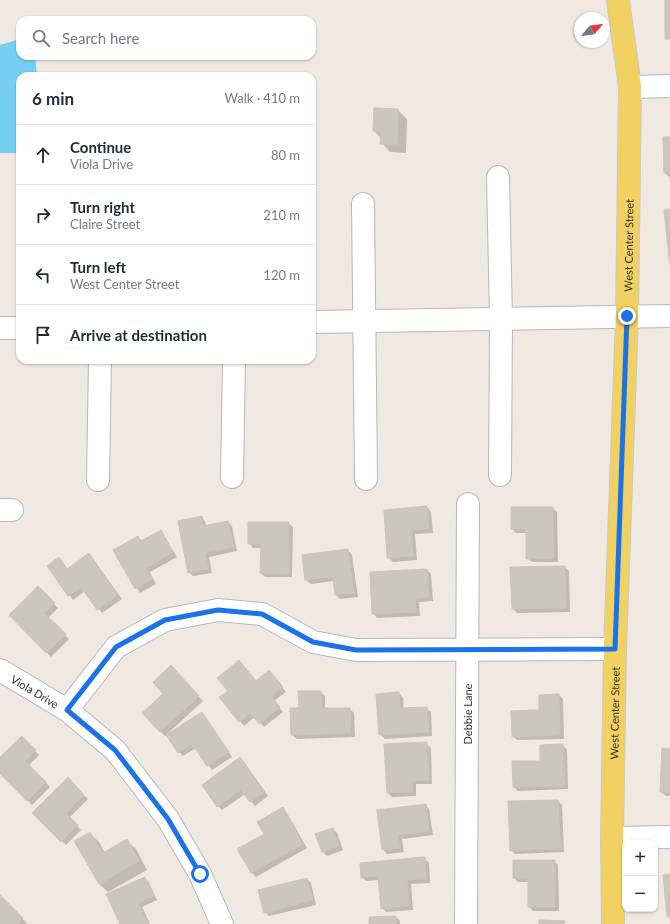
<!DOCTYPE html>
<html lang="en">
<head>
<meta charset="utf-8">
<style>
	body { margin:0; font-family:Lato,sans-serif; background:#f6f6f7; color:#1f2937 }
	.controls { position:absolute; right:12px; bottom:12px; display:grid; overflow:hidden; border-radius:8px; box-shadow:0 1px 3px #0004 }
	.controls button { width:36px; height:36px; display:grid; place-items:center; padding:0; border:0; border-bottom:1px solid #e0e1e3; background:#fff; color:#1f2937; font:20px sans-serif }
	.compass { position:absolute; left:574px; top:12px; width:36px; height:36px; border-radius:50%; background:#fff; box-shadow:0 1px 3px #0004; rotate:61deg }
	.stop { position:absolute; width:12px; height:12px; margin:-9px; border:3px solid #1a73e8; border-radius:50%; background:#fff }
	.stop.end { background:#1a73e8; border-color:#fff; box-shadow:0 1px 4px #0008 }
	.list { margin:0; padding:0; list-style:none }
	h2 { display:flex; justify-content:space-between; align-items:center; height:52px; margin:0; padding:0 16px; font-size:17px }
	h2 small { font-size:13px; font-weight:400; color:#747a83 }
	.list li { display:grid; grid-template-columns:26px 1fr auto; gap:12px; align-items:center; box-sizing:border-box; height:60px; padding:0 16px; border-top:1px solid #e0e1e3 }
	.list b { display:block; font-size:15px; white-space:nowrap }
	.list p { margin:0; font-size:13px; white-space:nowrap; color:#747a83 }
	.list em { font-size:13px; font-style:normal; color:#747a83 }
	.icon { flex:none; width:22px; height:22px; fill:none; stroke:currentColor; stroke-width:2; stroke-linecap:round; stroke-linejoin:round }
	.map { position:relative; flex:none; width:670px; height:924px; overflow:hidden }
	.search { position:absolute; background:#fff; box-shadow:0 1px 3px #0004; left:16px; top:16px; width:300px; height:44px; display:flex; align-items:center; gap:10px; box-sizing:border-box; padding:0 14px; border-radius:12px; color:#747a83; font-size:15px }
	.panel { position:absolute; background:#fff; box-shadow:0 1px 3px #0004; left:16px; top:72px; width:300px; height:292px; border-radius:12px }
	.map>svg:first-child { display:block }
</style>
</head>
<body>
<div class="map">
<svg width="670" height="924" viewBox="0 0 670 924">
	<rect width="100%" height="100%" fill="#efe9e1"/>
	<path fill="#75cff0" d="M 20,39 L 20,56 L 35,56 L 37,76 L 20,76 L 20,153 L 0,153 L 0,45 Z"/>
	<path fill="#0003" d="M 375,109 L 398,110 L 407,119 L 406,153 L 390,152 L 382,143 L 382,139 L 374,131 Z
		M 670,138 L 670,177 L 669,177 L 665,173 Z
		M 427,507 L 431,512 L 433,533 L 415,534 L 417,560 L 393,562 L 388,557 Z
		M 552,508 L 557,512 L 558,562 L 532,562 L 527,558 L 527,533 L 516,533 L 512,529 Z
		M 201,517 L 205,521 L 206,526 L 228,522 L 232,526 L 237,551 L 209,557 L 212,573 L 193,576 L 189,572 Z
		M 288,523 L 293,527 L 292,577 L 265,577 L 261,573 L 262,548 L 253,548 L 249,543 Z
		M 161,531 L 177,557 L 150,572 L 156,584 L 140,593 L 114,551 L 138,537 L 142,541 Z
		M 348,550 L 352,555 L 358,597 L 340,599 L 336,595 L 334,581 L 311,584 L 306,580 L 303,556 Z
		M 89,554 L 122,599 L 102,613 L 85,591 L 73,600 L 48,566 L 59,558 L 68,569 Z
		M 564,567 L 569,571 L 570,612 L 517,613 L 513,609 L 511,568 Z
		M 427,570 L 431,574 L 433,601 L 419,602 L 420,616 L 377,618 L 373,613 Z
		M 38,588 L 58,608 L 48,618 L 69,639 L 51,657 L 10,615 Z
		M 170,666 L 203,701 L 165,736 L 144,713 L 165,694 Z
		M 273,676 L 286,692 L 274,701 L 283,712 L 264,727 L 255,717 L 244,726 L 221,698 Z
		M 321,692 L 325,696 L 325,709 L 350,709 L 354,713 L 355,737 L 297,739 L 292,735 L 300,709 Z
		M 399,693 L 403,698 L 404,709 L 426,708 L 431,712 L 432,736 L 385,739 L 380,734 Z
		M 559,695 L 563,699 L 564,739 L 517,740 L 513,736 Z
		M 202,713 L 232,757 L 212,770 L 196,748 L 183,756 L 179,752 Z
		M 22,738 L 39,755 L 29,765 L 50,787 L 32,805 L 0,772 L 0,759 Z
		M 426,743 L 431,748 L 432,784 L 416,784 L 416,796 L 392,797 L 388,793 Z
		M 563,745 L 567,750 L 568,789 L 518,791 L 514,787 L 541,762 Z
		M 670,750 L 670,796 L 666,796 L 661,792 Z
		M 244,762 L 268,796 L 255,806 L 245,794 L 222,810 L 218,806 Z
		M 68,779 L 88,799 L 69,818 L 81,830 L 66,845 L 33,813 Z
		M 558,801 L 562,805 L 564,852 L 515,854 L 511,850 Z
		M 425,805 L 429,809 L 433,835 L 402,839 L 404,852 L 387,854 L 383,849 Z
		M 283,809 L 287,813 L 307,848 L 256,877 L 251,872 Z
		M 333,829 L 337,833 L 343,850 L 327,856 L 322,851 Z
		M 90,833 L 99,842 L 105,853 L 127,841 L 136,849 L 147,870 L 108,892 L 99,884 Z
		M 424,858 L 429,863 L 430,883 L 411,884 L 413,910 L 386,912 L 382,908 L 380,880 L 366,881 L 362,877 Z
		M 554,861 L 558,865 L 559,911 L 533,911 L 529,907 L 529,882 L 518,882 L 514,878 Z
		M 145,878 L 149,883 L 157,900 L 142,907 L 150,924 L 121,924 Z
		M 307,879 L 311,883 L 316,905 L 269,916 L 265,912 Z
		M 0,897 L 27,923 L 25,924 L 0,924 Z
		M 396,917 L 400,921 L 400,924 L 370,924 Z"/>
	<path fill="#cbc7bf" stroke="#cbc5ba" d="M 665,0 L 670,0 L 670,39 L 665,39 Z
		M 374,108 L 398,109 L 397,144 L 380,144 L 381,132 L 373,131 Z
		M 663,137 L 670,137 L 670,173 L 664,173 Z
		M 670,209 L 670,266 L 664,210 Z
		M 427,506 L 429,529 L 411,530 L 413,556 L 387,558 L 384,510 Z
		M 511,507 L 553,507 L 554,558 L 526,559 L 526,529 L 511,529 Z
		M 202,516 L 203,526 L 228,521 L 234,547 L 205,553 L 209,569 L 188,573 L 178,521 Z
		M 248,522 L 289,522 L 289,574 L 260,573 L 261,544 L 248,544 Z
		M 161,530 L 173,552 L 146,568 L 153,579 L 135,589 L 113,550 L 138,536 L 141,541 Z
		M 348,549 L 354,593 L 335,595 L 333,577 L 305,580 L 302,555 Z
		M 89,553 L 118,595 L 97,610 L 81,587 L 68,596 L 47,566 L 59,557 L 67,569 Z
		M 565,566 L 566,608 L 512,609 L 510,567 Z
		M 427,569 L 429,597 L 416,598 L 416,612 L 372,614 L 370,572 Z
		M 38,586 L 55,603 L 44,613 L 66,634 L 46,653 L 9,615 Z
		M 239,660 L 256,681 L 269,670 L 283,687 L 271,696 L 280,707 L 259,724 L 250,713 L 239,722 L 219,697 L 228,691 L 217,678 Z
		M 171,665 L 199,696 L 160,732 L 142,713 L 163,694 L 153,682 Z
		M 298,691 L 321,691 L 322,708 L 350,708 L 351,733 L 291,735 L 290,708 L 299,708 Z
		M 399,692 L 400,708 L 427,707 L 429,732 L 379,735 L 376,694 Z
		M 559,694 L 560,735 L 512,737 L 511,711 L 539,710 L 539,695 Z
		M 202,712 L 229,752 L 207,766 L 192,744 L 178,753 L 166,735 Z
		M 22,736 L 36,750 L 25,761 L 46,782 L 27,801 L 0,774 L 0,757 Z
		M 427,742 L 429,780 L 412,781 L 413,792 L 387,793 L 384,744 Z
		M 563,744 L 565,786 L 513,787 L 512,761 L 540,761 L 540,745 Z
		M 662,748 L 670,749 L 670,793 L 660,792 Z
		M 240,757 L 265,792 L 250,802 L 241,790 L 217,807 L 202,785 Z
		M 68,777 L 84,795 L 66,813 L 78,825 L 61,842 L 32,813 Z
		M 558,800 L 561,849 L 510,851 L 508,801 Z
		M 426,804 L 429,831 L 398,835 L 400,848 L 382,850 L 377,810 Z
		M 283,807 L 303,844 L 251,873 L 237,849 L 264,834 L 257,822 Z
		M 333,828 L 339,846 L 322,852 L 315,834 Z
		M 90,832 L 103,853 L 127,839 L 139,861 L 99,884 L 74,841 Z
		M 425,857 L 426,879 L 407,880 L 409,906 L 381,909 L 378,876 L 361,878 L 360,863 Z
		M 513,860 L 555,860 L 555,907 L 528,907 L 528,878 L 513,878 Z
		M 670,874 L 670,917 L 667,917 L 663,875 Z
		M 145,877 L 154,896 L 138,903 L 148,924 L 120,924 L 106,894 Z
		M 307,878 L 313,900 L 264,913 L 258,890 Z
		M 0,895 L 23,918 L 17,924 L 0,924 Z
		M 396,916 L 396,924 L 369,924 L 369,917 Z
		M 539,920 L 565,921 L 564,924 L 539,924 Z"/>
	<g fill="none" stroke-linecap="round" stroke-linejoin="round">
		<g stroke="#b4b7c1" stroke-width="24">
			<g id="minor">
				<path d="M 630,87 L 670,86"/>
				<path d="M 498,177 L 501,319 L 500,475"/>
				<path d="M 363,204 L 366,479"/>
				<path d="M 312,322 L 670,316"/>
				<path d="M 0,328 L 20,328"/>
				<path d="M 232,477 L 234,360"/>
				<path d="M 98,480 L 100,360"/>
				<path d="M 0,510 L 12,510"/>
				<path id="s1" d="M 0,670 L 67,710 L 115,750 L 168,819 L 200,874 L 222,924"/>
				<path d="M 67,710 L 116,647 L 165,620 L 218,610 L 262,614 L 313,642 L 356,650 L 615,649"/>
				<path d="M 612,838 L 670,837"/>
				<path id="s2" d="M 466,924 L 468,504"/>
			</g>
		</g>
		<g stroke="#c9c9c9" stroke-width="24">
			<g id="major">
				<path id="s3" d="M 613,924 L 612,838 L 615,649 L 627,316 L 630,87 L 618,0"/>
			</g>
		</g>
		<use href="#minor" stroke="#fff" stroke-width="22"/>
		<use href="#major" stroke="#f2d163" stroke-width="22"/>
	</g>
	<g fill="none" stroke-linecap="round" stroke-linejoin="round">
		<path stroke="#1a73e8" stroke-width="5" d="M 200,874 L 168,819 L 115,750 L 67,710 L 116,647 L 165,620 L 218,610 L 262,614 L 313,642 L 356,650 L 615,649 L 627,316"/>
	</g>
	<g text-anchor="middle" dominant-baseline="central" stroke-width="3" stroke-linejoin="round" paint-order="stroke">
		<g font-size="11" fill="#2e2e2e" stroke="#fff">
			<text stroke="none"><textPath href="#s3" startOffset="679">West Center Street</textPath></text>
			<text stroke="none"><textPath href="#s1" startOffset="41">Viola Drive</textPath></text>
			<text stroke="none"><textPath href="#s3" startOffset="211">West Center Street</textPath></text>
			<text stroke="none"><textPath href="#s2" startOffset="210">Debbie Lane</textPath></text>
		</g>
	</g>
</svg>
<div class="controls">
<button>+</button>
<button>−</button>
</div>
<svg class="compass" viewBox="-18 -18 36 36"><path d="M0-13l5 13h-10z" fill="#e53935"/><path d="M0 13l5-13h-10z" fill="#747a83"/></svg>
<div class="stop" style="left:200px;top:874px"></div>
<div class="stop end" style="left:627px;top:316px"></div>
<div class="search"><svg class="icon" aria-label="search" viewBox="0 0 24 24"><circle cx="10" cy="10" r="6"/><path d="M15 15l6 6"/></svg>Search here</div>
<section class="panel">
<h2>6 min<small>Walk · 410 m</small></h2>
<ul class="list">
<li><svg class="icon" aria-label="ahead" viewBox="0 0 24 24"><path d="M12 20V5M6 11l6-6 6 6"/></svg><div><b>Continue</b><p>Viola Drive</p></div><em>80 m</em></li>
<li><svg class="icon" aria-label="right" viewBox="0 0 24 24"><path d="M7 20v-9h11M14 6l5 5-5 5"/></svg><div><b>Turn right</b><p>Claire Street</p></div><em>210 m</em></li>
<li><svg class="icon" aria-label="left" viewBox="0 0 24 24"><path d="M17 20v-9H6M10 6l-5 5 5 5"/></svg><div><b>Turn left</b><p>West Center Street</p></div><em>120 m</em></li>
<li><svg class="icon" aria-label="arrive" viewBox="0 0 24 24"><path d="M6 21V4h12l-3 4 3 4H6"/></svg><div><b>Arrive at destination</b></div></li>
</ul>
</section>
</div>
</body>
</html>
